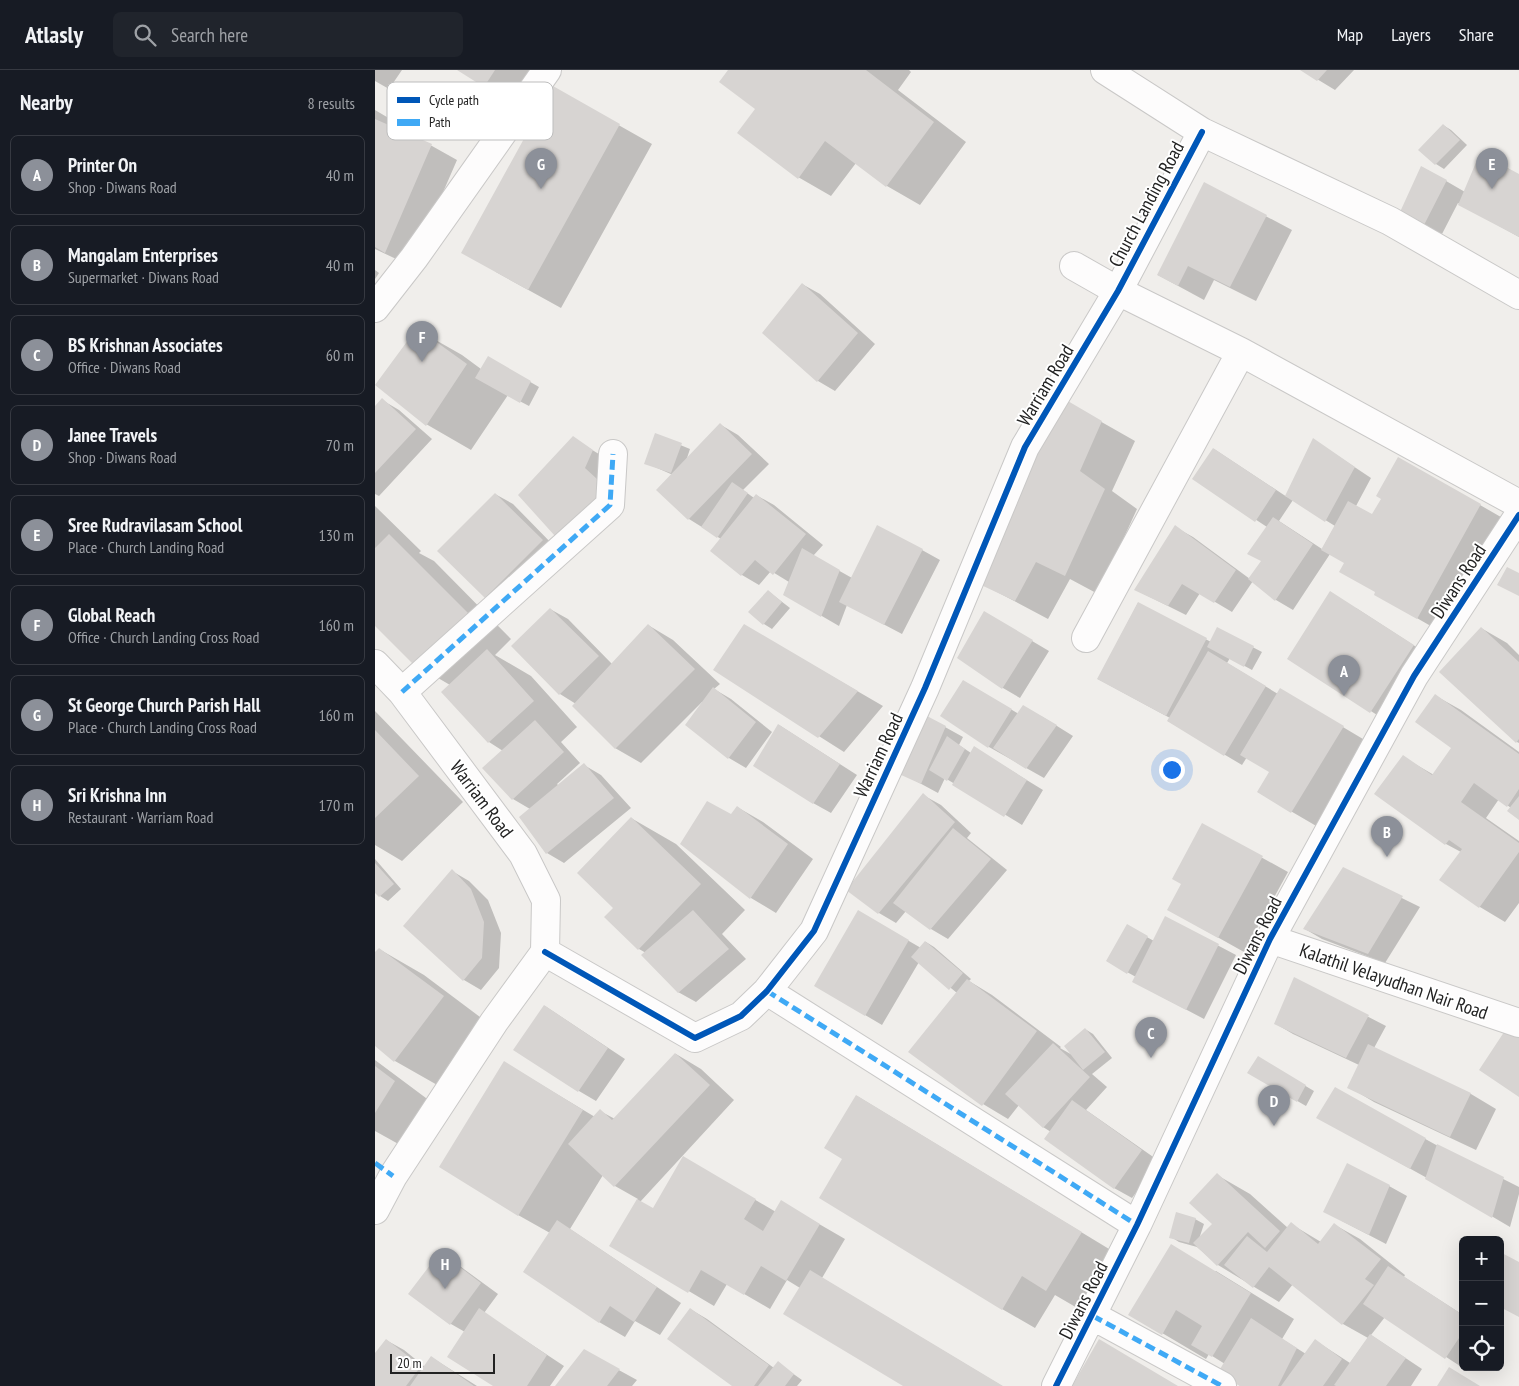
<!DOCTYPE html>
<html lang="en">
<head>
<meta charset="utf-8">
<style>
	body { margin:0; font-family:"PT Sans Narrow",sans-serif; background:#20242c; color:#f1f3f6 }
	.controls { position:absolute; right:15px; bottom:15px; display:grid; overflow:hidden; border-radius:8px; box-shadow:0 5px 20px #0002 }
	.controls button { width:45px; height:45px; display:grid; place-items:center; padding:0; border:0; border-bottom:1px solid #363941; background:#171b24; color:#f1f3f6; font:25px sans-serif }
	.scale { position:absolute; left:15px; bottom:12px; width:105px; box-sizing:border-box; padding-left:5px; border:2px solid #222; border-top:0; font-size:14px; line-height:18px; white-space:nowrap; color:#222; -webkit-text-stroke:4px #fff; paint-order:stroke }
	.you { position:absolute; left:796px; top:699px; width:18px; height:18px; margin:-12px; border:4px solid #fff; border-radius:50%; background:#1a73e8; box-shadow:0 0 0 8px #1a73e833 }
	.badge { display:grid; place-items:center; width:32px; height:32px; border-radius:50%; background:#8c9099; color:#fff; font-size:16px; font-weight:700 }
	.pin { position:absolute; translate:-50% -41px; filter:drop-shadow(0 1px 2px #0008) }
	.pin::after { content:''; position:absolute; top:26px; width:18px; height:15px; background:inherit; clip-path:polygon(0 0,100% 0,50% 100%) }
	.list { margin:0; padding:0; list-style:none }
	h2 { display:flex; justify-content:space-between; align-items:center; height:65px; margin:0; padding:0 20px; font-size:21px }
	h2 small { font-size:16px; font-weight:400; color:#9ea1a6 }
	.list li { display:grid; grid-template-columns:32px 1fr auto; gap:15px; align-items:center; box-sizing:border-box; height:80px; margin:0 10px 10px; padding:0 10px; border:1px solid #363941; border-radius:8px }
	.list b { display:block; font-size:19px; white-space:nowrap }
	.list p { margin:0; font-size:16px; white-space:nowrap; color:#9ea1a6 }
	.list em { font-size:16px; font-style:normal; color:#9ea1a6 }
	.icon { flex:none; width:28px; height:28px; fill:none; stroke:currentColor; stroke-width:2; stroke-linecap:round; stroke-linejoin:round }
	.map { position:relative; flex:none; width:1144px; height:1316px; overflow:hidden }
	header { display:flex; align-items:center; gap:30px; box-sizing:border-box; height:70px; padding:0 25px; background:#171b24; border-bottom:1px solid #363941 }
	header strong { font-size:24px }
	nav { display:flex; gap:28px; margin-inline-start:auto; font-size:18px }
	.search { width:350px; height:45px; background:#20242c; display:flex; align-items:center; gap:12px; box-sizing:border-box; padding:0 18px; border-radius:8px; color:#9ea1a6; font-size:19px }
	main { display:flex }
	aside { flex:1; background:#171b24 }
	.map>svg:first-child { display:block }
</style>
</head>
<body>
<header>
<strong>Atlasly</strong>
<div class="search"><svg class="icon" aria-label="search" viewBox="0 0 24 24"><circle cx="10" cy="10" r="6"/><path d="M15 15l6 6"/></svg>Search here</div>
<nav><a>Map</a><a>Layers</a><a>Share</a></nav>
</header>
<main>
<aside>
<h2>Nearby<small>8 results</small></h2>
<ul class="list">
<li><span class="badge">A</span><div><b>Printer On</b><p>Shop · Diwans Road</p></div><em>40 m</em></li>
<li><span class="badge">B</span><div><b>Mangalam Enterprises</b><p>Supermarket · Diwans Road</p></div><em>40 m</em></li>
<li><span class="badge">C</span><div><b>BS Krishnan Associates</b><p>Office · Diwans Road</p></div><em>60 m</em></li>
<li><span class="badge">D</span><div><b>Janee Travels</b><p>Shop · Diwans Road</p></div><em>70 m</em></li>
<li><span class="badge">E</span><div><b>Sree Rudravilasam School</b><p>Place · Church Landing Road</p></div><em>130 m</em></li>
<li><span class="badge">F</span><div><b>Global Reach</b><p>Office · Church Landing Cross Road</p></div><em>160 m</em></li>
<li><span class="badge">G</span><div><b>St George Church Parish Hall</b><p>Place · Church Landing Cross Road</p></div><em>160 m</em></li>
<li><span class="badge">H</span><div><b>Sri Krishna Inn</b><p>Restaurant · Warriam Road</p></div><em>170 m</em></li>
</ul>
</aside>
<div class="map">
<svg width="1144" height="1316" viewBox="0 0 1144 1316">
	<rect width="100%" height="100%" fill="#f0eeeb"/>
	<path fill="#0003" fill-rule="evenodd" d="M 0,0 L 27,0 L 14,19 L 0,11 Z
		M 84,0 L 166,0 L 142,35 Z
		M 354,0 L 534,0 L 536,2 L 523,20 L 591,72 L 545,135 L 512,116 L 481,93 L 456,126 L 423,107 L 382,38 Z
		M 927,0 L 979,0 L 960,20 Z
		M 178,18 L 277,74 L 186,238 L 121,202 Z
		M 0,40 L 22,53 L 19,59 L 57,76 L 82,90 L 36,196 L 0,179 Z
		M 1068,55 L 1076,60 L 1092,75 L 1069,99 L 1061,94 L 1045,80 Z
		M 1047,97 L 1090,122 L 1144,105 L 1144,167 L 1083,133 L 1067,164 L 1043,152 Z
		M 830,114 L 917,160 L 881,231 L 839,210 L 829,230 L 783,205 Z
		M 0,200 L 4,203 L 0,209 Z
		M 427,214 L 445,224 L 500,274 L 460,321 L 443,311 L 389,263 Z
		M 43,260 L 87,285 L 106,299 L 113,288 L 164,317 L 154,336 L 133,325 L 96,380 L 51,354 Z
		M 686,329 L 760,371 L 737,421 L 762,439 L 723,524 L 695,509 L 673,549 L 605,513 Z
		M 7,330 L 24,340 L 57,369 L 4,426 L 0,424 L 0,337 Z
		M 346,355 L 363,365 L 394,394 L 368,420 L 379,428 L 381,425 L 399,435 L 448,475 L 438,486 L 477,508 L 547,480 L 565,490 L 527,564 L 472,535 L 464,556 L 409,524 L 414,512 L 396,501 L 384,515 L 367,505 L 337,481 L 346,469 L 314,449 L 283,420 L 298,405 L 271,393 L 281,365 L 315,379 L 311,391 Z
		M 198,368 L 235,391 L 239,420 L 198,475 Z
		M 939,370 L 996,408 L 981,436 L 997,445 L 1105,435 L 1138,454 L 1075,567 L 1033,543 L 1002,522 L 971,493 L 955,484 L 918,540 L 901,530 L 878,511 L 857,542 L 825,523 L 811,545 L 761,520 L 800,457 L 818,467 L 875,509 L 887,491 L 892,457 L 819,409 L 839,379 L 912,427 ZM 918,430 L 960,456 L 947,479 L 904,451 Z
		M 120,424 L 138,434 L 184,481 L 128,537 L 111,527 L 64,481 Z
		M 0,436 L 46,481 L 44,483 L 59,491 L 136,569 L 120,585 L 156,606 L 202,657 L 186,672 L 205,693 L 182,714 L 184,716 L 209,695 L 226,705 L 256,738 L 189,793 L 172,783 L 155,739 L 138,729 L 128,681 L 114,672 L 75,615 L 41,595 L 0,554 Z
		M 393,521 L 415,538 L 397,559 L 389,554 Z
		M 763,533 L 836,572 L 843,559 L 887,582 L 877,600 L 855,588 L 852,593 L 903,624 L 931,635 L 993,672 L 943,757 L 883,722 L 896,701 L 872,687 L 867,695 L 793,651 L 795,648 L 723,609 Z
		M 981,538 L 1063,591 L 1021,657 L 914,589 Z
		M 175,539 L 193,549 L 237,594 L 273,555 L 298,570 L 345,614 L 339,619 L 356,629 L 397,662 L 371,698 L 354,688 L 327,632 L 266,693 L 240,678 L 201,634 L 185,624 Z
		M 610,543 L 674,581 L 645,628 L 628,618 L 584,587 Z
		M 370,556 L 508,636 L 469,682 L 340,600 Z
		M 1106,558 L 1132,573 L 1144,585 L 1144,673 L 1142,672 Z
		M 588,611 L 644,644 L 666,646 L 698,666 L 669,708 L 614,677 L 567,645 Z
		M 1061,626 L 1086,640 L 1144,682 L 1144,748 L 1136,738 L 1124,729 L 1111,748 L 1144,771 L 1144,833 L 1130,852 L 1105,837 L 1066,810 L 1086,782 L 1071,774 L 1001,724 L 1028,687 L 1059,705 L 1078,677 Z
		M 0,641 L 88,732 L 27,791 L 0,775 Z
		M 552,647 L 588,667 L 584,675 L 596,683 L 616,688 L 668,720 L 647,755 L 570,708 L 563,723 L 526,703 Z
		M 404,655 L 482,705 L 456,743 L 438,733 Z
		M 548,725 L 566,735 L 596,763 L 592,768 L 632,800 L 573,869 L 556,859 L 531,841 L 521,853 L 504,843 L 473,820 Z
		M 362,737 L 388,752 L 438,789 L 401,843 L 376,828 L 356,746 Z
		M 256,748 L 301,774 L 370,840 L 347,864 L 371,889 L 321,932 L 303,922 L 271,883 L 264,879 L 230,847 L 240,838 Z
		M 828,755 L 913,802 L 869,882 L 819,854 L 807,814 Z
		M 0,789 L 26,819 L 13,831 L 5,826 L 0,821 Z
		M 968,799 L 1045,837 L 1010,893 L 947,869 L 930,859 Z
		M 77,801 L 94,811 L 113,830 L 126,863 L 124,898 L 106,920 L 89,910 L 30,856 Z
		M 484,842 L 546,878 L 551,872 L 559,877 L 596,909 L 594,911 L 617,925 L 686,977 L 685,978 L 699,986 L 710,959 L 718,964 L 737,988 L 717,1004 L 732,1017 L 711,1040 L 784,1091 L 757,1128 L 739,1118 L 671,1069 L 676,1062 L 668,1057 L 644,1035 L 633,1049 L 608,1034 L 582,923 L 544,892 L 507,955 L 441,916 Z
		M 791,848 L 861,885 L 829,949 L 776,921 L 761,907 L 732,891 L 752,856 L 779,871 Z
		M 4,879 L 49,905 L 113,953 L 64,1016 L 20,991 L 0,974 L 0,884 Z
		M 920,909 L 1011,956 L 999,978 L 1096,1024 L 1121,1039 L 1101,1080 L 999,1032 L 974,1017 L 984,995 L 918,964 L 901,954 Z
		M 170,936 L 250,989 L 221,1031 L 204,1021 Z
		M 301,984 L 326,999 L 359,1030 L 265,1132 L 278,1140 L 309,1088 L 401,1142 L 432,1147 L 470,1169 L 447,1208 L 627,1316 L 531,1316 L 425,1218 L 412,1210 L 395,1239 L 352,1214 L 339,1236 L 236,1175 L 263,1129 L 240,1116 L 228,1105 L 195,1159 L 306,1233 L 285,1265 L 260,1251 L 250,1267 L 224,1252 L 175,1163 L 143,1145 L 130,993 L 220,1047 L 225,1041 L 240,1049 Z
		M 883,988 L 939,1021 L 931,1036 L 874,1003 Z
		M 0,990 L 63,1037 L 36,1081 L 0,1061 Z
		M 960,1019 L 1063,1076 L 1144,1117 L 1144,1124 L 1135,1157 L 1052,1108 L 960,1057 Z
		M 482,1026 L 739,1182 L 704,1239 L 680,1225 L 660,1258 L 627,1239 L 469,1089 Z
		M 842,1105 L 875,1124 L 913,1158 L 916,1154 L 946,1172 L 960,1155 L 985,1169 L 1030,1205 L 1029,1207 L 1088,1245 L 1088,1298 L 1010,1247 L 996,1265 L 1047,1299 L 1036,1316 L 865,1316 L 850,1294 L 834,1284 L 831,1289 L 755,1244 L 841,1201 L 919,1249 L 907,1269 L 931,1284 L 941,1271 L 975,1293 L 993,1268 L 968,1254 L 918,1214 L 904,1232 L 843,1195 L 822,1177 L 804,1172 L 796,1167 L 820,1149 L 829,1154 L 824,1169 L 838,1154 Z
		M 1014,1116 L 1032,1126 L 1011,1174 L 967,1151 Z
		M 65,1184 L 82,1194 L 123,1224 L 109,1243 L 189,1296 L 175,1316 L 120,1316 L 90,1262 L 76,1254 L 35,1224 Z
		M 315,1239 L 332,1249 L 399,1298 L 403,1293 L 427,1310 L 422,1316 L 359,1316 Z
		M 11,1270 L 29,1280 L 50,1297 L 56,1287 L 102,1316 L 0,1316 L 0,1285 Z
		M 209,1281 L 262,1310 L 257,1316 L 181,1316 Z"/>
	<path fill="#d7d4d2" d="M 82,0 L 120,0 L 109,17 Z
		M 353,0 L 491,0 L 559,52 L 511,117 L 450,71 L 423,109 L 362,63 L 380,39 L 344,12 Z
		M 925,0 L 952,0 L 942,11 Z
		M 178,16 L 245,54 L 153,220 L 86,183 Z
		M 0,49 L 57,74 L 10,183 L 0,177 Z
		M 1068,54 L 1085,70 L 1060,95 L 1043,80 Z
		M 1105,83 L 1144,104 L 1144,167 L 1083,135 Z
		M 1046,96 L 1072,110 L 1049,155 L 1025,142 Z
		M 829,112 L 892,145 L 855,217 L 813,196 L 803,216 L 782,205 Z
		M 427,213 L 483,263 L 442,312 L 387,263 Z
		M 42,258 L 92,294 L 51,356 L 0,315 Z
		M 113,286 L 156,311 L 145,333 L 100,308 Z
		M 686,327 L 727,351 L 705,401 L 730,419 L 690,506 L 661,492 L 640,531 L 604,514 Z
		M 7,328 L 41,359 L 0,403 L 0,336 Z
		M 345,353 L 377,384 L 313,450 L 281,420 Z
		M 280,363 L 307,373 L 296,403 L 269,394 Z
		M 198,366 L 218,380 L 210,398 L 222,409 L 221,434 L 180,466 L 143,425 Z
		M 938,368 L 980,397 L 950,452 L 910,426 Z
		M 838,378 L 901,420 L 880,452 L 817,409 Z
		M 1023,387 L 1106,434 L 1042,549 L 999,525 L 1000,522 L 964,502 L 969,493 L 946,480 L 973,431 L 997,444 L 1006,429 L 1001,426 Z
		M 357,412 L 373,423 L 342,468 L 326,457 Z
		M 120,423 L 168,470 L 110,528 L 62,481 Z
		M 381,424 L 431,464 L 398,505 L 380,490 L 366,506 L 335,481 Z
		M 898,447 L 938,474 L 900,531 L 873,509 L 886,491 L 872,484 Z
		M 502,455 L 548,479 L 509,555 L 464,532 Z
		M 800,455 L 861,500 L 839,533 L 807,514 L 793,536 L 759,520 Z
		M 14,464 L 93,543 L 40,596 L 0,556 L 0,478 Z
		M 427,478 L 465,500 L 446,547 L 408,525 Z
		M 1132,497 L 1144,503 L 1144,526 L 1122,515 Z
		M 393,520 L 407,532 L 388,555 L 373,542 Z
		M 955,521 L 1039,575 L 995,643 L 912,589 Z
		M 763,532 L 832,568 L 791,646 L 722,609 Z
		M 175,538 L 224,586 L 184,625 L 136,576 Z
		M 609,541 L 658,570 L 627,619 L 582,588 Z
		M 273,554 L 320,599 L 240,679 L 197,636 Z
		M 369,554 L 483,621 L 443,668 L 338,600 Z
		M 842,557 L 879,576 L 869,597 L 832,577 Z
		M 1106,557 L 1144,592 L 1144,669 L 1141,673 L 1064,602 Z
		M 112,579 L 159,631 L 113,673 L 66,622 Z
		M 833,581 L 891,616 L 849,686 L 792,651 Z
		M 588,610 L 637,639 L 613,678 L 565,646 Z
		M 338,617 L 381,652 L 353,689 L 310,655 Z
		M 905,618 L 969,656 L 916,743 L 882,722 L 894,702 L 865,685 Z
		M 1060,624 L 1144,684 L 1144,719 L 1132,737 L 1099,713 L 1086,732 L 1144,773 L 1144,782 L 1104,838 L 1064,810 L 1087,779 L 1074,770 L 1070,775 L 999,724 L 1028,685 L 1057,705 L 1076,678 L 1040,652 Z
		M 648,635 L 682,655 L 651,699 L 618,678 Z
		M 552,646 L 571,656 L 546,714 L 524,704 Z
		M 160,650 L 189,682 L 137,730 L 107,698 Z
		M 403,654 L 465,694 L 438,734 L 378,696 Z
		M 0,660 L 44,706 L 0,748 Z
		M 572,666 L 590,679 L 572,711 L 554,700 Z
		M 599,676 L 652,710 L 629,747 L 577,715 Z
		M 209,693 L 239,728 L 171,784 L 144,747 Z
		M 548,723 L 580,752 L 503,844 L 471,820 Z
		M 1144,726 L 1144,750 L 1132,741 Z
		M 332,731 L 356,744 L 362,736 L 413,774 L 375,829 L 305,774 Z
		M 256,747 L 326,814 L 263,880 L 229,847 L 238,838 L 202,803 Z
		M 827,753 L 888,786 L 843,868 L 792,840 L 806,814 L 797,809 Z
		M 578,758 L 616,789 L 555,860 L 518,833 Z
		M 0,793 L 19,814 L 4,827 L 0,823 Z
		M 968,797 L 1028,826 L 993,884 L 928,859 Z
		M 77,799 L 96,819 L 109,852 L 107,888 L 88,911 L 28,856 Z
		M 318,840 L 354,879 L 303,923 L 266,885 Z
		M 483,840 L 534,870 L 490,946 L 439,916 Z
		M 790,846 L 844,874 L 811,940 L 757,912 Z
		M 752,854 L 773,866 L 752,904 L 731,891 Z
		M 550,871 L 588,903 L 574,920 L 536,887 Z
		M 4,878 L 69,926 L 19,992 L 0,976 L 0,882 Z
		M 919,907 L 994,945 L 971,988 L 899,954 Z
		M 592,909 L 662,961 L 607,1036 L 533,982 Z
		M 169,935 L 233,978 L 203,1022 L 138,980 Z
		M 1135,953 L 1144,959 L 1144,1027 L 1104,1000 Z
		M 710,958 L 730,982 L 708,1000 L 689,976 Z
		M 678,973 L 715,1007 L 668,1058 L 630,1024 Z
		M 993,974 L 1096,1023 L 1075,1067 L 972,1018 Z
		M 300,983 L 335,1015 L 239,1117 L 193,1074 L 225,1039 L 237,1050 Z
		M 883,986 L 931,1015 L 922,1032 L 872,1003 Z
		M 129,991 L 208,1040 L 143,1146 L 64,1097 Z
		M 0,996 L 20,1011 L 0,1043 Z
		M 960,1017 L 1051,1068 L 1035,1099 L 941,1048 Z
		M 481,1025 L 707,1162 L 671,1221 L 647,1206 L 627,1240 L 444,1128 L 467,1089 L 449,1078 Z
		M 697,1030 L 767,1080 L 739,1119 L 669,1069 Z
		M 1062,1074 L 1129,1107 L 1117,1148 L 1050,1109 Z
		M 308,1086 L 381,1129 L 369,1149 L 388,1161 L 406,1130 L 445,1154 L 411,1211 L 386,1196 L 369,1225 L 326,1200 L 313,1223 L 234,1176 L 262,1129 L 278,1138 Z
		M 972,1093 L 1015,1115 L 994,1165 L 948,1142 Z
		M 842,1103 L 905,1161 L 890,1178 L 873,1162 L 842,1196 L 818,1173 L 837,1154 L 814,1133 Z
		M 801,1142 L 821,1148 L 814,1173 L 794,1168 Z
		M 182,1150 L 282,1217 L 259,1252 L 235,1236 L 224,1253 L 148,1202 Z
		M 916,1152 L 943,1174 L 959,1153 L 1006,1189 L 990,1209 L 999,1215 L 967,1255 L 894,1197 L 878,1218 L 849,1195 L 872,1166 L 892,1182 Z
		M 796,1174 L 876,1223 L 837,1287 L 816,1275 L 827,1256 L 801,1240 L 787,1265 L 753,1245 Z
		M 65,1182 L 106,1213 L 75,1255 L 33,1224 Z
		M 1125,1182 L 1144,1192 L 1144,1247 L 1125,1237 Z
		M 1013,1196 L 1088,1245 L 1088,1262 L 1070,1289 L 988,1234 Z
		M 435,1200 L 628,1316 L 528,1316 L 408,1244 Z
		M 104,1238 L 172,1285 L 152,1316 L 118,1316 L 72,1287 Z
		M 315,1238 L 394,1295 L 379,1316 L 357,1316 L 292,1269 Z
		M 876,1248 L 922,1278 L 903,1316 L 865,1316 L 842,1304 Z
		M 995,1264 L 1031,1288 L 1011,1316 L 961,1316 L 959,1315 Z
		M 11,1269 L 46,1296 L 31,1316 L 0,1316 L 0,1283 Z
		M 724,1269 L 803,1316 L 697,1316 Z
		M 940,1269 L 967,1289 L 948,1316 L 906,1316 Z
		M 209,1279 L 245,1299 L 232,1316 L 180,1316 Z
		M 56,1286 L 99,1316 L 35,1316 Z
		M 403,1291 L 419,1304 L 410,1316 L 383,1316 Z
		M 1074,1297 L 1105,1316 L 1062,1316 Z"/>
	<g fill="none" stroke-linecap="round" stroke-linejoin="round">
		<g stroke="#c9c8c7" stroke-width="30">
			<path id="minor" d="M 730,0 L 827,62 L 1015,151 L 1144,225
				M 699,196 L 743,221 L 866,282 L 1144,434
				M 0,238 L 39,188 L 172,0
				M 711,568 L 866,282
				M 0,594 L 27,622 L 148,784 L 171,830 L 170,882 L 119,952 L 18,1106 L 0,1140
				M 27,622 L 235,435 L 238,384
				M 895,869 L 1144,953
				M 170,882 L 320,968 L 366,946 L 392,921 L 439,861 L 550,618 L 650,377 L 743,221 L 827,62
				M 392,921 L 762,1155
				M 718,1246 L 847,1316
				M 681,1316 L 762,1155 L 895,869 L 1039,606 L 1144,445"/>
		</g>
		<use href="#minor" stroke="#fdfcfc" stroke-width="28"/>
		<path stroke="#3fa9f5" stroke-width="5" stroke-dasharray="10 5" stroke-linecap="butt" d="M 27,622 L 235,435 L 238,384
			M 392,921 L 762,1155
			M 0,1093 L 18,1106
			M 718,1246 L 847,1316"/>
		<g stroke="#fff" stroke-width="9">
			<path id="cycleway" d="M 170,882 L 320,968 L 366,946 L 392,921 L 439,861 L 550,618 L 650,377 L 743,221 L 827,62
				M 681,1316 L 762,1155 L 895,869 L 1039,606 L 1144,445"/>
		</g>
		<use href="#cycleway" stroke="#0057b8" stroke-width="6"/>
	</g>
	<g text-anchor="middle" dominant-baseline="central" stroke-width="4" stroke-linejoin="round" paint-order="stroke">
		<g font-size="19" fill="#222" stroke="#fff">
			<text transform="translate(771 134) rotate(-62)">Church Landing Road</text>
			<text transform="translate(670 315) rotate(-59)">Warriam Road</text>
			<text transform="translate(1083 511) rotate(-57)">Diwans Road</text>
			<text transform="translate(503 685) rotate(-65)">Warriam Road</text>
			<text transform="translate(107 729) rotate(53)">Warriam Road</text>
			<text transform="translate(882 865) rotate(-63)">Diwans Road</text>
			<text transform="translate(1019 911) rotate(19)">Kalathil Velayudhan Nair Road</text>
			<text transform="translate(708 1230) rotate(-63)">Diwans Road</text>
		</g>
	</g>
	<rect x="12" y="12" width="166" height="58" rx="8" fill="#fff" stroke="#bdbdbd" stroke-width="1"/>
	<rect x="22" y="27" width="23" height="6" fill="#0057b8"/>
	<rect x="22" y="49" width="23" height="7" fill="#3fa9f5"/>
	<g font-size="14" fill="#222">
		<text x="54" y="35">Cycle path</text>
		<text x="54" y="57">Path</text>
	</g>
</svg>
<div class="controls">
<button>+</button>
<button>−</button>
<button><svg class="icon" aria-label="locate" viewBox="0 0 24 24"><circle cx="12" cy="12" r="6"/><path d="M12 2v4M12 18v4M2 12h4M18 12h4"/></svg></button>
</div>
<div class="scale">20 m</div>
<div class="you"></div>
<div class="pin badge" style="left:969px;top:626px">A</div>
<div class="pin badge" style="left:1012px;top:787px">B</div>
<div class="pin badge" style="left:776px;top:988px">C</div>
<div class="pin badge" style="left:899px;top:1056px">D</div>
<div class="pin badge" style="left:1117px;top:119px">E</div>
<div class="pin badge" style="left:47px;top:292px">F</div>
<div class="pin badge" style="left:166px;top:119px">G</div>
<div class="pin badge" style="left:70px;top:1219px">H</div>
</div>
</main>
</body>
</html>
